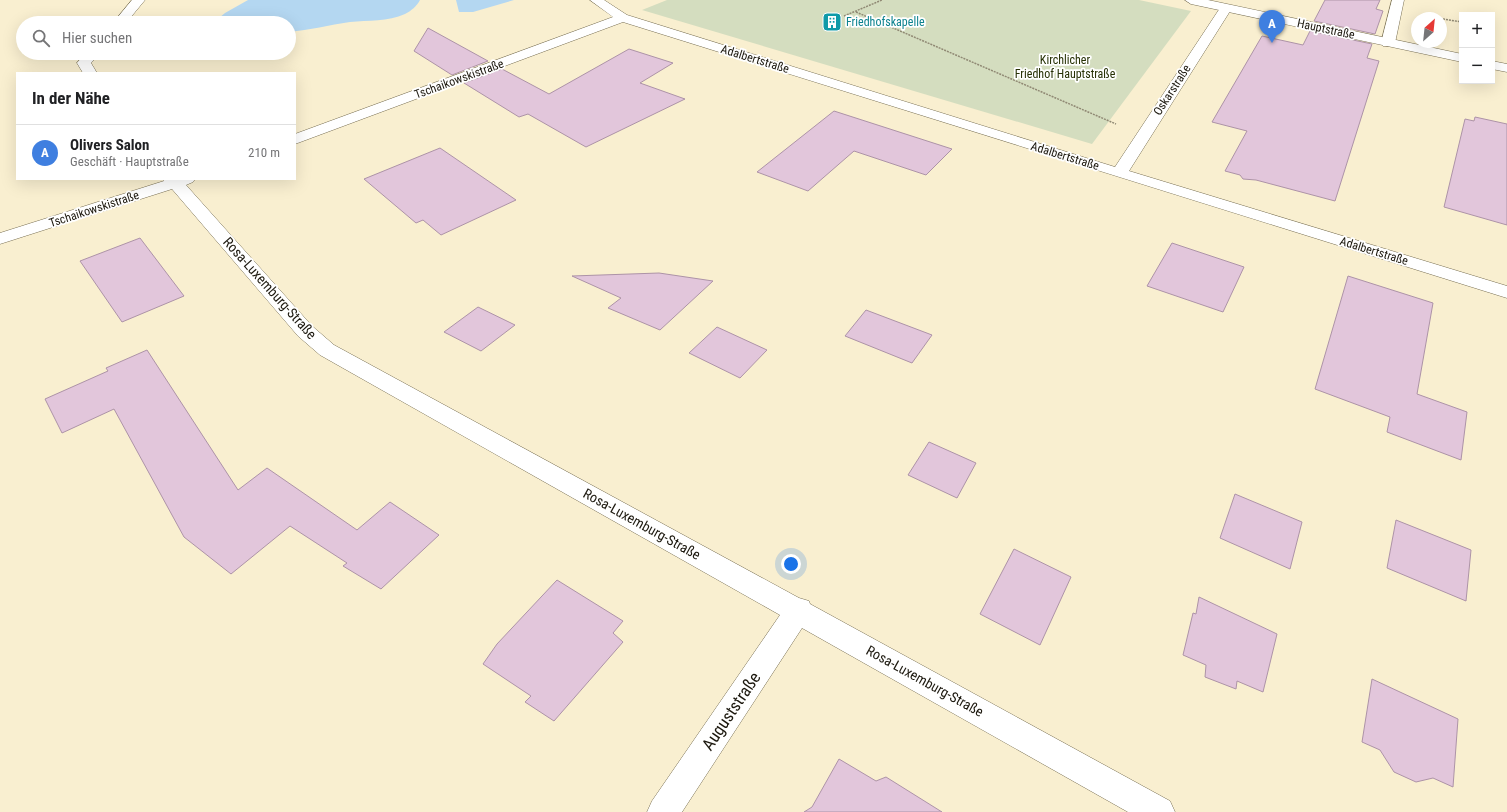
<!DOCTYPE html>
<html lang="de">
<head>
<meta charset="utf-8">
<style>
	body { margin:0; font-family:"Roboto Condensed",sans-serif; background:#f2f2f2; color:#202124 }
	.controls { position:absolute; right:12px; top:12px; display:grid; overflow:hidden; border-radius:0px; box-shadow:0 4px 16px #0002 }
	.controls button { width:36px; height:36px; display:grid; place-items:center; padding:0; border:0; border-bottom:1px solid #e0e0e0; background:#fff; color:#202124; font:20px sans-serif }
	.compass { position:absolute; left:1411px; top:12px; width:36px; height:36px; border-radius:50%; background:#fff; box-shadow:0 4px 16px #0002; rotate:27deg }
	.you { position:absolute; left:791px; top:564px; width:14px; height:14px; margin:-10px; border:3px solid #fff; border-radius:50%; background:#1a73e8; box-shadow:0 0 0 6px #1a73e833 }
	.badge { display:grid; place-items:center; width:26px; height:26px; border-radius:50%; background:#db2777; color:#fff; font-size:13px; font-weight:700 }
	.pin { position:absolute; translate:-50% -33px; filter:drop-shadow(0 1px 2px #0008) }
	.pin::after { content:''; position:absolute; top:21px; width:14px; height:12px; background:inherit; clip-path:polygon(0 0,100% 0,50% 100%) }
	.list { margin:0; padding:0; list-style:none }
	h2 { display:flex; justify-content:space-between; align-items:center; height:52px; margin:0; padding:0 16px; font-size:17px }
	h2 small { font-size:13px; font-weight:400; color:#757577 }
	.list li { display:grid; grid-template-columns:26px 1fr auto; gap:12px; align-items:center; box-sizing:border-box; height:56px; padding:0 16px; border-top:1px solid #e0e0e0 }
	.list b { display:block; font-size:15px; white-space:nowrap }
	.list p { margin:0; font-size:13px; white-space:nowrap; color:#757577 }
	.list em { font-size:13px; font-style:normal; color:#757577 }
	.icon { flex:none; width:22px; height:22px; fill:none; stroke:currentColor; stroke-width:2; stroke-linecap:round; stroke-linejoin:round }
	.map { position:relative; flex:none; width:1507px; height:812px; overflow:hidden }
	.search { position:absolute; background:#fff; box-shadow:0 4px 16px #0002; left:16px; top:16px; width:280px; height:44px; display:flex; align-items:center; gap:10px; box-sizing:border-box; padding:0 14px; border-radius:22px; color:#757577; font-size:15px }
	.panel { position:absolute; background:#fff; box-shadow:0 4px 16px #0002; left:16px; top:72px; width:280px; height:108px; border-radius:0px }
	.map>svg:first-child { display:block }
</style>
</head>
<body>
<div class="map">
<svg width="1507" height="812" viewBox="0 0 1507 812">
	<rect width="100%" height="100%" fill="#f9efd0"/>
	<path fill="#d4ddbf" d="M 667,0 L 1139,0 L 1191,11 L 1092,144 L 642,10 Z"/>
	<path fill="#b4d7f1" d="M 248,0 L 420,0 C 417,6 411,11 405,14 C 388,22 368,20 350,22 C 329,25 310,30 289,32 L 289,23 L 213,23 L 225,13 Z
		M 456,0 L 514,0 L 473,12 L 459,12 Z"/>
	<path fill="#e2c6db" stroke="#ad93a7" d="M 1325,0 L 1380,0 L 1376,9 L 1383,11 L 1375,34 L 1314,21 Z
		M 428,28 L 488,61 L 452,75 L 414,51 Z
		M 1310,31 L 1372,44 L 1367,58 L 1379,61 L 1335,201 L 1256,180 L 1243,179 L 1240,175 L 1225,171 L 1247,131 L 1212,122 L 1262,36 L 1303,45 Z
		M 629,49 L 673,63 L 640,83 L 685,99 L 586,147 L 528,114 L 519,117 L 464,83 L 502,69 L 549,94 Z
		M 834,111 L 952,149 L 926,175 L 854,151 L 808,191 L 757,172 Z
		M 1475,117 L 1507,124 L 1507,225 L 1444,207 L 1465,119 L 1474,121 Z
		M 440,148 L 516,200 L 441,235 L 423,220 L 416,223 L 364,179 Z
		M 140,238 L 184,296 L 122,322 L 80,261 Z
		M 1172,243 L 1244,267 L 1223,312 L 1147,286 Z
		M 659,273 L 713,281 L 660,330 L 608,308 L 621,298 L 572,276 Z
		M 1348,276 L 1433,303 L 1417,394 L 1467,412 L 1461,460 L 1387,432 L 1390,417 L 1315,389 Z
		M 478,307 L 515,325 L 481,351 L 444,332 Z
		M 866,310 L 932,335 L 912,363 L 845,336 Z
		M 717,327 L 767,350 L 740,378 L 689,353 Z
		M 147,350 L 238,490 L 267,468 L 357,530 L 390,502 L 439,535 L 381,589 L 343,566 L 347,563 L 290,526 L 231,574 L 184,537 L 114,409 L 62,433 L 45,399 L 108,371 L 106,368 Z
		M 929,442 L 976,463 L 957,498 L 908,475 Z
		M 1235,494 L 1302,522 L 1290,569 L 1220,538 Z
		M 1396,520 L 1471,550 L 1466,601 L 1387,568 Z
		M 1014,549 L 1071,577 L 1040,645 L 980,614 Z
		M 557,580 L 623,621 L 613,633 L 623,642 L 554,721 L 525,702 L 531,696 L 483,664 L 497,644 Z
		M 1199,597 L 1277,634 L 1263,692 L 1237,681 L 1236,689 L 1205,677 L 1206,665 L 1183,655 L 1193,613 L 1196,614 Z
		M 1372,679 L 1458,719 L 1453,787 L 1433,778 L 1416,782 L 1394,772 L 1380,750 L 1362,742 Z
		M 839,759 L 876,781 L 886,777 L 942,812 L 804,812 L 812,807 Z"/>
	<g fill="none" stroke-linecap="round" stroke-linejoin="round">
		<g stroke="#786f53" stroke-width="1">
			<path id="service" d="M 1392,0 L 1404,0 L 1395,43 L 1393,46 L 1383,46 L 1381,43 Z"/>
		</g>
		<g stroke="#786f53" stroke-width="1">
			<path id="minor" d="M 132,0 L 145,0 L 126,23 L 113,23 Z
				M 590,0 L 604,0 L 627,15 L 1115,167 L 1222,5 L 1230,5 L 1232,8 L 1129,171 L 1507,286 L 1507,298 L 623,22 L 295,144 L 295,134 L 613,17 Z
				M 86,53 L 100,53 L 91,63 L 97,73 L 83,73 L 77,63 Z
				M 163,179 L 195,179 L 193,182 L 186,185 L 312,326 L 334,345 L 799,598 L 809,601 L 810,604 L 1170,801 L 1175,812 L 1128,812 L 802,628 L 682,812 L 647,812 L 652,801 L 780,615 L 320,355 L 298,336 L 172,189 L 0,244 L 0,233 L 164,181 Z"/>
		</g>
		<g stroke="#786f53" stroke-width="1">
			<path id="tertiary" d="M 1185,0 L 1208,0 L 1462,54 L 1462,62 L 1191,4 Z
				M 1492,61 L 1507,64 L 1507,72 L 1492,69 Z"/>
		</g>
		<path stroke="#908974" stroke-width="1.5" stroke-dasharray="2 1" stroke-linecap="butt" d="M 856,12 L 1116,124
			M 844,16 L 882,0
			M 1443,19 L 1462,22"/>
		<use href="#service" fill="#fff" fill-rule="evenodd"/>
		<use href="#minor" fill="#fff" fill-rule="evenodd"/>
		<use href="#tertiary" fill="#fff" fill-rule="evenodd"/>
	</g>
	<defs>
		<g id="building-square" transform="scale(1)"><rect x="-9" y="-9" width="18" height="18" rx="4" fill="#0f9aa8" stroke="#fff"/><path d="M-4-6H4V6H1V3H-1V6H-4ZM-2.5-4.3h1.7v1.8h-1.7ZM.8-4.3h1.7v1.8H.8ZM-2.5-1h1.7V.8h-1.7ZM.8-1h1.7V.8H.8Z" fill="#fff"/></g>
	</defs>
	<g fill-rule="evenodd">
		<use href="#building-square" x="832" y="22"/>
	</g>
	<g text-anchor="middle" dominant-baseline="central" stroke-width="3.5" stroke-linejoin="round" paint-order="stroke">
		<g font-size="12" fill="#0d838f" stroke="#fff" text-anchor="start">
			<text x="846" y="22">Friedhofskapelle</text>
		</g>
		<g font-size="12" fill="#1c180e" stroke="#fff">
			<text transform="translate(1326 29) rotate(12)">Hauptstraße</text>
			<text transform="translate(755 59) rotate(17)">Adalbertstraße</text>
			<text transform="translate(459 79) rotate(-20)">Tschaikowskistraße</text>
			<text transform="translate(1172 90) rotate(-57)">Oskarstraße</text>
			<text transform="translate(1065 156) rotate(17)">Adalbertstraße</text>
			<text transform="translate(94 209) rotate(-18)">Tschaikowskistraße</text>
			<text transform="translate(1374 251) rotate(17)">Adalbertstraße</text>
		</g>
		<g font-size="12" fill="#263004" stroke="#fff">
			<text x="1065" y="60">Kirchlicher<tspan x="1065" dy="14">Friedhof Hauptstraße</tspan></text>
		</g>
		<g font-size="14" fill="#1c180e" stroke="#fff">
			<text transform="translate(270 288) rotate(48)">Rosa-Luxemburg-Straße</text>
			<text transform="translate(642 524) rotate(29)">Rosa-Luxemburg-Straße</text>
			<text transform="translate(925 681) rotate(29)">Rosa-Luxemburg-Straße</text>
		</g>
		<g font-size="17" fill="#1c180e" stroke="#fff">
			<text transform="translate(731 711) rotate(-56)">Auguststraße</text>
		</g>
	</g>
</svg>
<div class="controls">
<button>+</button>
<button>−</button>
</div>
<svg class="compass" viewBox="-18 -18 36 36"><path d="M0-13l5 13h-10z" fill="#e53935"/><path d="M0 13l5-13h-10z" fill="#757577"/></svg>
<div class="you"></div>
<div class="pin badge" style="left:1272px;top:43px;background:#3f7fe0">A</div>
<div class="search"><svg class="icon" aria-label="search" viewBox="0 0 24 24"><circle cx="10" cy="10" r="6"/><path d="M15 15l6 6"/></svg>Hier suchen</div>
<section class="panel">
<h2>In der Nähe<small></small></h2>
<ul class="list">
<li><span class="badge" style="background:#3f7fe0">A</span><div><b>Olivers Salon</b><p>Geschäft · Hauptstraße</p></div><em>210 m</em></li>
</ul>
</section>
</div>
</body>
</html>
